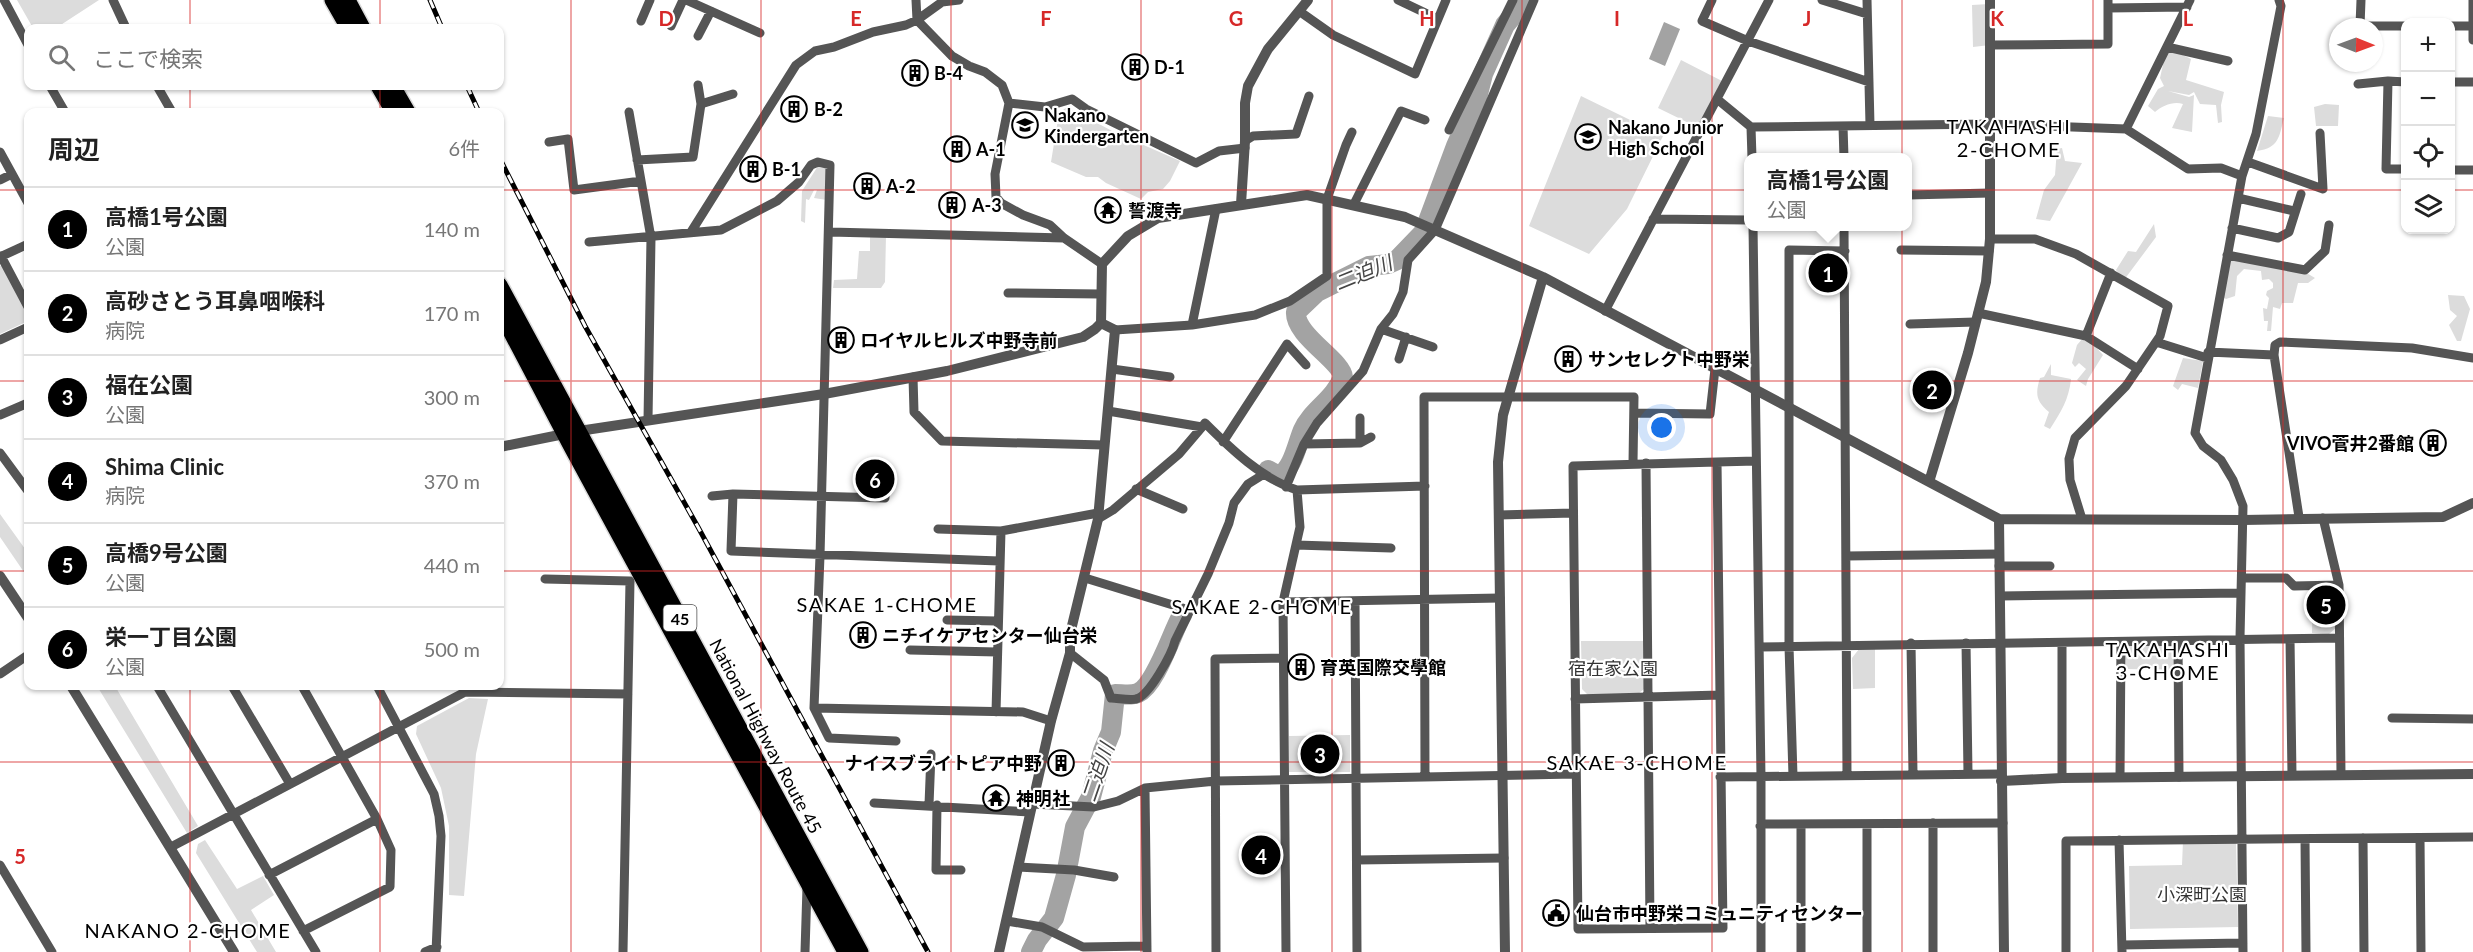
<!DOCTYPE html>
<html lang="ja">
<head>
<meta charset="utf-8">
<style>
	body { margin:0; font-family:Lato,"Noto Sans JP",sans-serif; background:#f2f2f2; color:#222 }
	.controls { position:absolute; right:18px; top:18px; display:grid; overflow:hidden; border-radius:12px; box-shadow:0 2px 4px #0004 }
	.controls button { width:54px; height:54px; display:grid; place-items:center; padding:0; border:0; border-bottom:2px solid #e0e0e0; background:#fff; color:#222; font:30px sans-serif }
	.compass { position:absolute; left:2329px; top:18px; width:54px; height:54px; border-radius:50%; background:#fff; box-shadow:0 2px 4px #0004; rotate:91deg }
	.you { position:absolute; left:1662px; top:428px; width:21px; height:21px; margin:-15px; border:4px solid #fff; border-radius:50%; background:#1a73e8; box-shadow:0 0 0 9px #1a73e833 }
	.badge { display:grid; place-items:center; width:39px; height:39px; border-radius:50%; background:#000; color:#fff; font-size:20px; font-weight:700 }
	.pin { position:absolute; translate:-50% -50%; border:3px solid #fff; box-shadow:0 2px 6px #0006 }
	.popup { position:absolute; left:1744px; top:153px; width:168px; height:78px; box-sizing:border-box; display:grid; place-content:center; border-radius:12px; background:#fff; filter:drop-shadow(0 2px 4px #0005); font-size:20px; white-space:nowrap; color:#767676 }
	.popup b { font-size:22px; color:#222 }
	.popup::after { content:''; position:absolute; left:50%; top:100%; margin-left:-12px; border:12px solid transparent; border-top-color:#fff }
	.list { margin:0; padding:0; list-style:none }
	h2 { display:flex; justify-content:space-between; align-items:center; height:78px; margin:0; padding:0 24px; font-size:26px }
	h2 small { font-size:20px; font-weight:400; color:#767676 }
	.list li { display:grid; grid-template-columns:39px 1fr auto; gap:18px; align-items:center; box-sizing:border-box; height:84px; padding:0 24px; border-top:2px solid #e0e0e0 }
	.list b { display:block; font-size:22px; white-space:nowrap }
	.list p { margin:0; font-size:20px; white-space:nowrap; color:#767676 }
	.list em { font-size:20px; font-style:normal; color:#767676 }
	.icon { flex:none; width:33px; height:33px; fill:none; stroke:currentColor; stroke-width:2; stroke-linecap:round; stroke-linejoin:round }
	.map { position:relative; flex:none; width:2473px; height:952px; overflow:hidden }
	.search { position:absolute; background:#fff; box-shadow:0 2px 4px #0004; left:24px; top:24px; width:480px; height:66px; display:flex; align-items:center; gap:15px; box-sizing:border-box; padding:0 21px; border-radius:12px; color:#767676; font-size:22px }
	.panel { position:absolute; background:#fff; box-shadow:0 2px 4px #0004; left:24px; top:108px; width:480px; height:582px; border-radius:12px }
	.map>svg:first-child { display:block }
</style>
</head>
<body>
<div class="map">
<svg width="2473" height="952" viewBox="0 0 2473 952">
	<rect width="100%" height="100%" fill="#fff"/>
	<path fill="#dcdcdc" d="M 17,0 L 99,0 L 56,28 L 33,28 Z
		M 1989,4 L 1990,45 L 1973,47 L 1972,5 Z
		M 2167,47 L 2191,59 L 2186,80 L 2224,92 L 2221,105 L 2222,122 L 2218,123 L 2216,105 L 2200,104 L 2194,92 L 2189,95 L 2168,91 L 2189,97 L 2194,95 L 2192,132 L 2172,128 L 2183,104 C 2173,101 2162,106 2155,112 L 2148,106 L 2158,89 L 2164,86 L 2160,78 Z
		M 1681,60 L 1722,81 L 1699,128 L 1658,108 Z
		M 1581,96 L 1663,136 L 1627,209 L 1589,254 L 1529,226 Z
		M 2325,104 L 2339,105 L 2338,126 L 2316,126 L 2314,107 Z
		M 1067,107 L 1114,132 L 1180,161 L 1170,181 L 1163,189 L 1148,192 L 1141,199 L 1106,183 L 1098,177 L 1086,177 L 1051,162 L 1059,113 Z
		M 2268,116 L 2284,118 C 2279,137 2279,148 2257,151 Z
		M 2062,148 L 2065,161 L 2082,163 L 2050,221 L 2036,219 L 2044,190 L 2055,175 L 2057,149 Z
		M 818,166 L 826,167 L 827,200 L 814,198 L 817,190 L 814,190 L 809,200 L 806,199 L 805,223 L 801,221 L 802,191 Z
		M 2154,224 L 2156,237 L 2124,280 L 2116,270 L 2128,251 L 2136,252 Z
		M 870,235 L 886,235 L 885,282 L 881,288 L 833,288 L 834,280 L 857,279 L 859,251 L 870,251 Z
		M 1813,257 L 1841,259 L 1842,287 L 1815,287 Z
		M 2229,257 L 2305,272 L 2315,278 L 2308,283 L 2298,283 L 2293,303 L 2282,303 L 2280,309 L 2273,307 L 2271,331 L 2267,331 L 2268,321 L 2264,321 L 2263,308 L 2267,309 L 2269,298 L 2266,295 L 2267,291 L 2273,288 L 2273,283 L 2269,279 L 2262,280 L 2261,271 L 2244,269 L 2237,276 L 2235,296 L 2226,299 L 2221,296 Z
		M 3,265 L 28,315 L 28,321 L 0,334 L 0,266 Z
		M 2448,295 L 2464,296 L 2470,309 L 2461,341 L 2457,341 L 2449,325 L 2457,316 L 2450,310 Z
		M 2083,338 L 2094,345 L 2103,355 L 2088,379 L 2086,386 L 2077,380 L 2086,369 L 2079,363 L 2075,367 L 2072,363 L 2077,345 Z
		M 2183,358 L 2203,361 L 2198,388 L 2182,384 L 2178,390 L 2173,386 Z
		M 2051,364 L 2051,375 L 2071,379 C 2069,399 2061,412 2050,429 L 2044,426 L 2049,412 C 2036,401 2035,394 2040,378 L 2044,377 Z
		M 868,465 L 883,465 L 882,492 L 878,494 L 867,494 Z
		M 0,514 L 28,553 L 28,578 L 0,537 Z
		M 2313,584 L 2339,585 L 2339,625 L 2329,634 L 2312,633 Z
		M 1581,641 L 1643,641 L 1644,689 L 1638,694 L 1588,695 L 1582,689 Z
		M 2128,642 L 2178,644 L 2178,670 L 2126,669 L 2125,653 Z
		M 1859,649 L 1875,649 L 1875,688 L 1853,689 L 1852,658 Z
		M 97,686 L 115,686 L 198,826 L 187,833 Z
		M 469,698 L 488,699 L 476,754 L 464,896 L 449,895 L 449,826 L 441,788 L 416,734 L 417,726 Z
		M 1350,735 L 1350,772 L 1289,772 L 1289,736 Z
		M 205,840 L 237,889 L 263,876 L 274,895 L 251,910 L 276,952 L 257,952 L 196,853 L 198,844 Z
		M 2183,841 L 2236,841 L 2238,927 L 2130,929 L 2129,866 L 2182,865 Z"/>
	<path fill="#a3a3a3" d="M 1664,22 L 1680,29 L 1665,66 L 1649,59 Z"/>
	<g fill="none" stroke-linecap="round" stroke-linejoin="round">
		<path stroke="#a3a3a3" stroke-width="20" d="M 1268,470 L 1279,476 C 1293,469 1297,444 1303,430 C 1311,411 1335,399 1343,377 C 1342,361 1294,335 1296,312 L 1317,292 L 1369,266 L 1388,264 L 1397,260 L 1424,232 L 1456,146 L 1477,98 L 1483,74 L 1505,25 L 1526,0
			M 1031,952 L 1037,940 L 1054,918 L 1066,875 L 1075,827 L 1091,797 L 1103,751 L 1111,732 L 1115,694 C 1122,694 1131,696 1138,693 C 1156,685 1172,632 1182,615"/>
		<g stroke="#dbdbdb" stroke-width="18">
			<path id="trunk" d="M 332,0 L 348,28
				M 348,0 L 363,28
				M 378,86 L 393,112
				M 393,86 L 408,112
				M 500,285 L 861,952
				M 500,312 L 571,447 L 845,952"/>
		</g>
		<path stroke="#555" stroke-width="9" d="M 4,0 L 28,45
			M 113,0 L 126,28
			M 686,0 L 760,33
			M 916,0 L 917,20 L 952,56 L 969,66 L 985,72 L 1002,85 L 1009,103 L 995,174 L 996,197 L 1001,203 L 1023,215 L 1050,225 L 1064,238 L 1102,264
			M 1398,0 L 1438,19
			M 1712,0 L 1702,21 L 1748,41 L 1869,82
			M 1822,0 L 1867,14
			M 1867,0 L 1870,125
			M 2361,0 L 2360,26 L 2406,26
			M 2473,0 L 2473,40
			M 2108,8 L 2187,7
			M 1299,11 L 1333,35 L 1415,74 L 1446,0
			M 641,21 L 650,0
			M 671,26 L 683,0
			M 2450,26 L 2473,26
			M 698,36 L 711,11
			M 1991,45 L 2108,44 L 2108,0
			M 2167,47 L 2228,61
			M 2406,82 L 2388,81 L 2386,169 L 2406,169
			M 2450,82 L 2473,82
			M 2358,84 L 2388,81
			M 50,86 L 65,112
			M 157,86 L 172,112
			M 1717,99 L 1751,127
			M 1009,103 L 1045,107 L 1072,99 L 1086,109 L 1196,163 L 1219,151 L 1245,148
			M 701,104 L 733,94
			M 629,112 L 651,238 L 648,420
			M 1843,126 L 1844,158
			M 2126,129 L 2188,169 L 2221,168 L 2242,176
			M 1449,130 L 1513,0
			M 1245,141 L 1253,136 L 1296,134 L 1309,96
			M 549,142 L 568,139 L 574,190 L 641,181
			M 0,152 L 28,203
			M 1752,158 L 1751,127 L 1989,124 L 2126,129 L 2190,0
			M 637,160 L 693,157 L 701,104 L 698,85
			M 2248,162 L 2323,189 L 2320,133
			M 2450,170 L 2473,170
			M 0,180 L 12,174
			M 1908,195 L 1990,193
			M 2238,198 L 2294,211
			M 1354,204 L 1401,111 L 1425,120
			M 1653,219 L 1748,220
			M 1753,226 L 1761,778 L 1761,952
			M 1844,226 L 1847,775
			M 2232,228 L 2278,238 L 2289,232 L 2301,194
			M 691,232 L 796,65 L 815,51 L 834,47 L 873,32 L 906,25 L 917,20 L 942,2 L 959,0
			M 830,232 L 1064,238
			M 1990,239 L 2035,239 L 2076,254 L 2168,306 L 2160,336 L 2126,386 L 2075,438 L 2069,459 L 2070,480 L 2082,519
			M 589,242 L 721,230 L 777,201 L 799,182 L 811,165 L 818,162 L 830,165 L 820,556 L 814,708 L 1023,712 L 1051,721
			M 1901,250 L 1989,251
			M 2227,255 L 2305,270 L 2325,251 L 2329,225
			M 1,256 L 28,307
			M 0,257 L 28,244
			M 1008,293 L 1100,294
			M 1605,311 L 1769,0
			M 1978,313 L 2086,336 L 2138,369
			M 1910,324 L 1975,322
			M 1192,325 L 1216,209
			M 1381,329 L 1433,347
			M 1115,330 L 1192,325 L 1255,315 L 1290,301 L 1327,276 L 1327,199 L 1346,145 L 1352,132
			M 2086,336 L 2111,273
			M 0,340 L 28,327
			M 2156,342 L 2207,358
			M 2208,352 L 2274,355
			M 1399,359 L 1406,337
			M 1112,369 L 1170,377
			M 913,377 L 914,412 L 942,441 L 1104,445
			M 1108,411 L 1202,427 L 1205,423 C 1231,449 1262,479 1297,490 L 1300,527 L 1283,602 L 1286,952
			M 1634,413 L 1710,414 L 1715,369
			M 0,415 L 28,403
			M 1223,442 L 1287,344 L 1306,365
			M 1360,443 L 1360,418
			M 1304,444 L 1360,443 L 1371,437
			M 0,453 L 28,491
			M 1717,462 L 1723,928 L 1578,929 L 1573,466 Z
			M 1717,462 L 1756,461
			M 1646,463 L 1650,928
			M 1286,487 L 1304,444 L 1317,423 L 1363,371 L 1381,329 L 1393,314 L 1403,292 L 1408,260 L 1435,230 L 1534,0
			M 1136,489 L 1183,509
			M 1297,490 L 1425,486
			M 733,494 L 885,498 L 885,473
			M 712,496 L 733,494 L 731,551 L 999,561
			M 1499,515 L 1573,513
			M 2299,517 L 2274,355 L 2275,345 L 2280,342 L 2412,348 L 2473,358
			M 2323,518 L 2339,585 L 2341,775
			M 1098,519 L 1113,510 L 1179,454 L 1202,427
			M 938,529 L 1001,531 L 996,712
			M 1001,531 L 1098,513
			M 1296,545 L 1391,548
			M 1846,556 L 1999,554
			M 1999,566 L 2050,566
			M 1085,578 L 1189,610
			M 2242,578 L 2286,578 L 2294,586 L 2339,585
			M 545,579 L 630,581 L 623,952
			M 2000,596 L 2241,593
			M 1355,601 L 1357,952
			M 1283,602 L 1500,598
			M 947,620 L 997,621
			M 2290,639 L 2292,775
			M 2178,641 L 2179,777
			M 1911,643 L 1913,774
			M 1966,643 L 1968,773
			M 2062,643 L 2062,778
			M 1759,647 L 2338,638
			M 910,650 L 997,652
			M 1070,653 L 1104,680 L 1111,698 C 1118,698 1129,701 1136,699 C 1149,696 1172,654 1175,641 L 1208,574 L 1229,523 L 1234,503 L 1248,484 L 1264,474
			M 0,674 L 28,655
			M 157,686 L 316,952
			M 232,686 L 290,784
			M 302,686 L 377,819 L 391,850 L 390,887 L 303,931
			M 377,686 L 434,794 L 439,816 L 441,836 L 436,952
			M 1575,699 L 1720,695
			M 814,708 L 829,738 L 896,741
			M 2392,718 L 2473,719
			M 1793,776 L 1789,646 L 1789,250 L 1845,251
			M 1425,777 L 1424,397 L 1634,397 L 1633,463
			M 1720,777 L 2001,774
			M 2120,777 L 2121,642
			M 1145,788 L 1147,952
			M 874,803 L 1030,812
			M 1032,804 L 1094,807 L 1118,801 L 1145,788 L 1216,781 L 1575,774
			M 929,805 L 931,754
			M 937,805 L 936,870 L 961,870
			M 1933,823 L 1933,952
			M 1867,824 L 1867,952
			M 1760,826 L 1765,824 L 2003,823
			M 2363,838 L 2364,952
			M 2420,838 L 2421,952
			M 2305,839 L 2306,952
			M 2119,840 L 2122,952
			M 171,847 L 465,692 L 628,694
			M 1357,860 L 1504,858
			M 0,865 L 52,952
			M 1018,867 L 1074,870 L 1114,877
			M 269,875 L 377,819
			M 1007,921 L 1042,927 L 1083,947 L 1147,946
			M 2122,945 L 2243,943
			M 425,952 L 437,947
			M 805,952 L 807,887
			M 1216,952 L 1215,659 L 1283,658
			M 1801,952 L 1801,824
			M 2066,952 L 2066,841 L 2473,837
			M 2243,952 L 2240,638 L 2243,506 L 2233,480 L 2221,460 L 2203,446 L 2195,433 L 2242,176 L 2256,134 L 2281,6 L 2279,0"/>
		<path stroke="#555" stroke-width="10" d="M 1241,204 L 1245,141 L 1245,103 L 1248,86 L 1268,49 L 1308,0
			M 500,447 L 579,431 L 824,394 L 947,371 L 1083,337 L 1095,329 L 1101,323 L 1102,264 L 1128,236 L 1158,218 L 1307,195 L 1405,217 L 1543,277 L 1999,519 L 2243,520 L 2443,517 L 2473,503
			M 1929,482 L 1968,353 L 1986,282 L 1990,239 L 1990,0
			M 1999,519 L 2004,952
			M 0,576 L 28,618
			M 71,686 L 234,952
			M 2001,781 L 2062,778 L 2473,774
			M 999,952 L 1051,721 L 1070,653 L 1070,634 L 1098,519 L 1115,330 L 1101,323
			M 1505,952 L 1498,462 L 1503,415 L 1543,277"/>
		<use href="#trunk" stroke="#000" stroke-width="15"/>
		<g stroke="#000" stroke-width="5">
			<path id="rail" d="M 430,0 L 442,28
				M 467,86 L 479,112
				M 500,159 L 585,326 L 698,527 L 928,952"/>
		</g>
		<use href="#rail" stroke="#fff" stroke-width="3" stroke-dasharray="9" stroke-linecap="butt"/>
	</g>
	<path fill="none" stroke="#d62828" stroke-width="1.5" stroke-opacity="0.55" d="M 190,0 L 190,28M 380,0 L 380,28M 571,0 L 571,952M 761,0 L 761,952M 951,0 L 951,952M 1141,0 L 1141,952M 1332,0 L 1332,952M 1522,0 L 1522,952M 1712,0 L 1712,952M 1902,0 L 1902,952M 2093,0 L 2093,952M 2283,0 L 2283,952M 190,86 L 190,112M 380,86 L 380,112M 0,190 L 28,190M 500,190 L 2406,190M 2450,190 L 2473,190M 0,381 L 28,381M 500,381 L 2473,381M 0,571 L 28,571M 500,571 L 2473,571M 190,686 L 190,952M 380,686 L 380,952M 0,762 L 2473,762"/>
	<defs>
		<g id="building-ring" transform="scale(1.35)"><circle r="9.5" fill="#fff" stroke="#000" stroke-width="1.5"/><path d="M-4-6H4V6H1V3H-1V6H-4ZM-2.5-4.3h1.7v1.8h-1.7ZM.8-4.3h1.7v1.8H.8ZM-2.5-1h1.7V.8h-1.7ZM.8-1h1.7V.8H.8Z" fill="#000"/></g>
		<g id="school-ring" transform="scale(1.35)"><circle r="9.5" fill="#fff" stroke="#000" stroke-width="1.5"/><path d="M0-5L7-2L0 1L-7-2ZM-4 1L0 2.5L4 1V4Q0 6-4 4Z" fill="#000"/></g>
		<g id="temple-ring" transform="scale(1.35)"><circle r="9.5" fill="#fff" stroke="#000" stroke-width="1.5"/><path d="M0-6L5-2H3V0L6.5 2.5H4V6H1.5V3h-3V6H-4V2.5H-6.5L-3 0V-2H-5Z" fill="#000"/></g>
		<g id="civic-ring" transform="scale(1.35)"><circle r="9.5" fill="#fff" stroke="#000" stroke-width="1.5"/><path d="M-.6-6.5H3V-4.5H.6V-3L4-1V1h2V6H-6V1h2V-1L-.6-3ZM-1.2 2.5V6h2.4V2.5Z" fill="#000"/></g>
	</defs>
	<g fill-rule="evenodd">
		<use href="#building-ring" x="1135" y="67"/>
		<use href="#building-ring" x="915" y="73"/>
		<use href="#building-ring" x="794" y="109"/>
		<use href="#school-ring" x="1025" y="125"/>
		<use href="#school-ring" x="1588" y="137"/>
		<use href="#building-ring" x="957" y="149"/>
		<use href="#building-ring" x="753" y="169"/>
		<use href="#building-ring" x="867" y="186"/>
		<use href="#building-ring" x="952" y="205"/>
		<use href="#temple-ring" x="1108" y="210"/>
		<use href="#building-ring" x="841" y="340"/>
		<use href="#building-ring" x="1568" y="359"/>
		<use href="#building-ring" x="2433" y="443"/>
		<use href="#building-ring" x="863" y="635"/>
		<use href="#building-ring" x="1301" y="667"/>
		<use href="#building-ring" x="1061" y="763"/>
		<use href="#temple-ring" x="996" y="798"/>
		<use href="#civic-ring" x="1556" y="913"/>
	</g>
	<g text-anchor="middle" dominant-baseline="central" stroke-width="4.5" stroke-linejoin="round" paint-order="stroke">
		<rect fill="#fff" stroke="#4c4c4c" stroke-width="1.5" x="663.5" y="605" width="33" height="26" rx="4.5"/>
		<g font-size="16" font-weight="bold" fill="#000">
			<text x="680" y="618">45</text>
		</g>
		<g font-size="18" font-weight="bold" fill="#000" stroke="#fff" text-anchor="start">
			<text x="1154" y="67">D-1</text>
			<text x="934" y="73">B-4</text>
			<text x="814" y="109">B-2</text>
			<text x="1044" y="115">Nakano<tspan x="1044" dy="21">Kindergarten</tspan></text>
			<text x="1608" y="127">Nakano Junior<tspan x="1608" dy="21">High School</tspan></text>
			<text x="976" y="149">A-1</text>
			<text x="772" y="169">B-1</text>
			<text x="886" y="186">A-2</text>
			<text x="972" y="205">A-3</text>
			<text x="1128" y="210">誓渡寺</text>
			<text x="860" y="340">ロイヤルヒルズ中野寺前</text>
			<text x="1588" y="359">サンセレクト中野栄</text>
			<text x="2414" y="443" text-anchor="end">VIVO菅井2番館</text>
			<text x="882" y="635">ニチイケアセンター仙台栄</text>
			<text x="1320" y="667">育英国際交學館</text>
			<text x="1042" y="763" text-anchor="end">ナイスブライトピア中野</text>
			<text x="1016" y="798">神明社</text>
			<text x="1576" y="913">仙台市中野栄コミュニティセンター</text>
		</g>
		<g font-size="18" fill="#333" stroke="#fff">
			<text x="1613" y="668">宿在家公園</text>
			<text x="2202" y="894">小深町公園</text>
		</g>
		<g font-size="18" fill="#000" stroke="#fff">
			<text transform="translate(766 736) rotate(62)">National Highway Route 45</text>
		</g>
		<g font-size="20" letter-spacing="1.5" fill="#000" stroke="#fff">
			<text x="2009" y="126">TAKAHASHI<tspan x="2009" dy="23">2-CHOME</tspan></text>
			<text x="887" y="604">SAKAE 1-CHOME</text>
			<text x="1262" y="606">SAKAE 2-CHOME</text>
			<text x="2168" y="649">TAKAHASHI<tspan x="2168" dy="23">3-CHOME</tspan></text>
			<text x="1637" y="762">SAKAE 3-CHOME</text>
			<text x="188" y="930">NAKANO 2-CHOME</text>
		</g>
		<g font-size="20" font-style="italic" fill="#444" stroke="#fff">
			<text transform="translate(1363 272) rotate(-22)">二迫川</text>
			<text transform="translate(1097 772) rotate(-71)">二迫川</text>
		</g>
	</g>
	<g font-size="20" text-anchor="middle" font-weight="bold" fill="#d62828" stroke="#fff" stroke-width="4.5" stroke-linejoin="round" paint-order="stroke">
		<text x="666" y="26">D</text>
		<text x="856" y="26">E</text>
		<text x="1046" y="26">F</text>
		<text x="1236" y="26">G</text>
		<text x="1427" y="26">H</text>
		<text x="1617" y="26">I</text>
		<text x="1807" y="26">J</text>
		<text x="1997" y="26">K</text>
		<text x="2188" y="26">L</text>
		<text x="20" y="864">5</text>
	</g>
</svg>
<div class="controls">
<button>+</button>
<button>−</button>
<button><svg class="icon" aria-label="locate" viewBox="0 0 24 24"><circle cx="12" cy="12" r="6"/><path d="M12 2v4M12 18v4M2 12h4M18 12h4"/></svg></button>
<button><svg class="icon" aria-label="layers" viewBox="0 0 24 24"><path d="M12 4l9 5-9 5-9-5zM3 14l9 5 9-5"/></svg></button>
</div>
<svg class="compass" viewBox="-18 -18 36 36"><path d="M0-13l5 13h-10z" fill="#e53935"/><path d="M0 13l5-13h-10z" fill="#767676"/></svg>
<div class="you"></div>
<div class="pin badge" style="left:1828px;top:273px">1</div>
<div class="popup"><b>高橋1号公園</b>公園</div>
<div class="pin badge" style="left:1932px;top:390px">2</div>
<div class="pin badge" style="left:1320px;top:754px">3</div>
<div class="pin badge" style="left:1261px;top:855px">4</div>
<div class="pin badge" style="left:2326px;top:605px">5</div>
<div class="pin badge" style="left:875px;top:479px">6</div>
<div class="search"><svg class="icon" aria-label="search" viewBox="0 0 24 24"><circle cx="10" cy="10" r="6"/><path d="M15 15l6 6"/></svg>ここで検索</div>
<section class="panel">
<h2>周辺<small>6件</small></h2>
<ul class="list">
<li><span class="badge">1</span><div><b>高橋1号公園</b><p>公園</p></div><em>140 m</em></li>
<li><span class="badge">2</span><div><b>高砂さとう耳鼻咽喉科</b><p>病院</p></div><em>170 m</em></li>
<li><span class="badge">3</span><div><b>福在公園</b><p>公園</p></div><em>300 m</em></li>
<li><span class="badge">4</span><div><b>Shima Clinic</b><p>病院</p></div><em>370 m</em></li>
<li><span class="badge">5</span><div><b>高橋9号公園</b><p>公園</p></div><em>440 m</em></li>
<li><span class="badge">6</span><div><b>栄一丁目公園</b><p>公園</p></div><em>500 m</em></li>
</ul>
</section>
</div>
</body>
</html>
